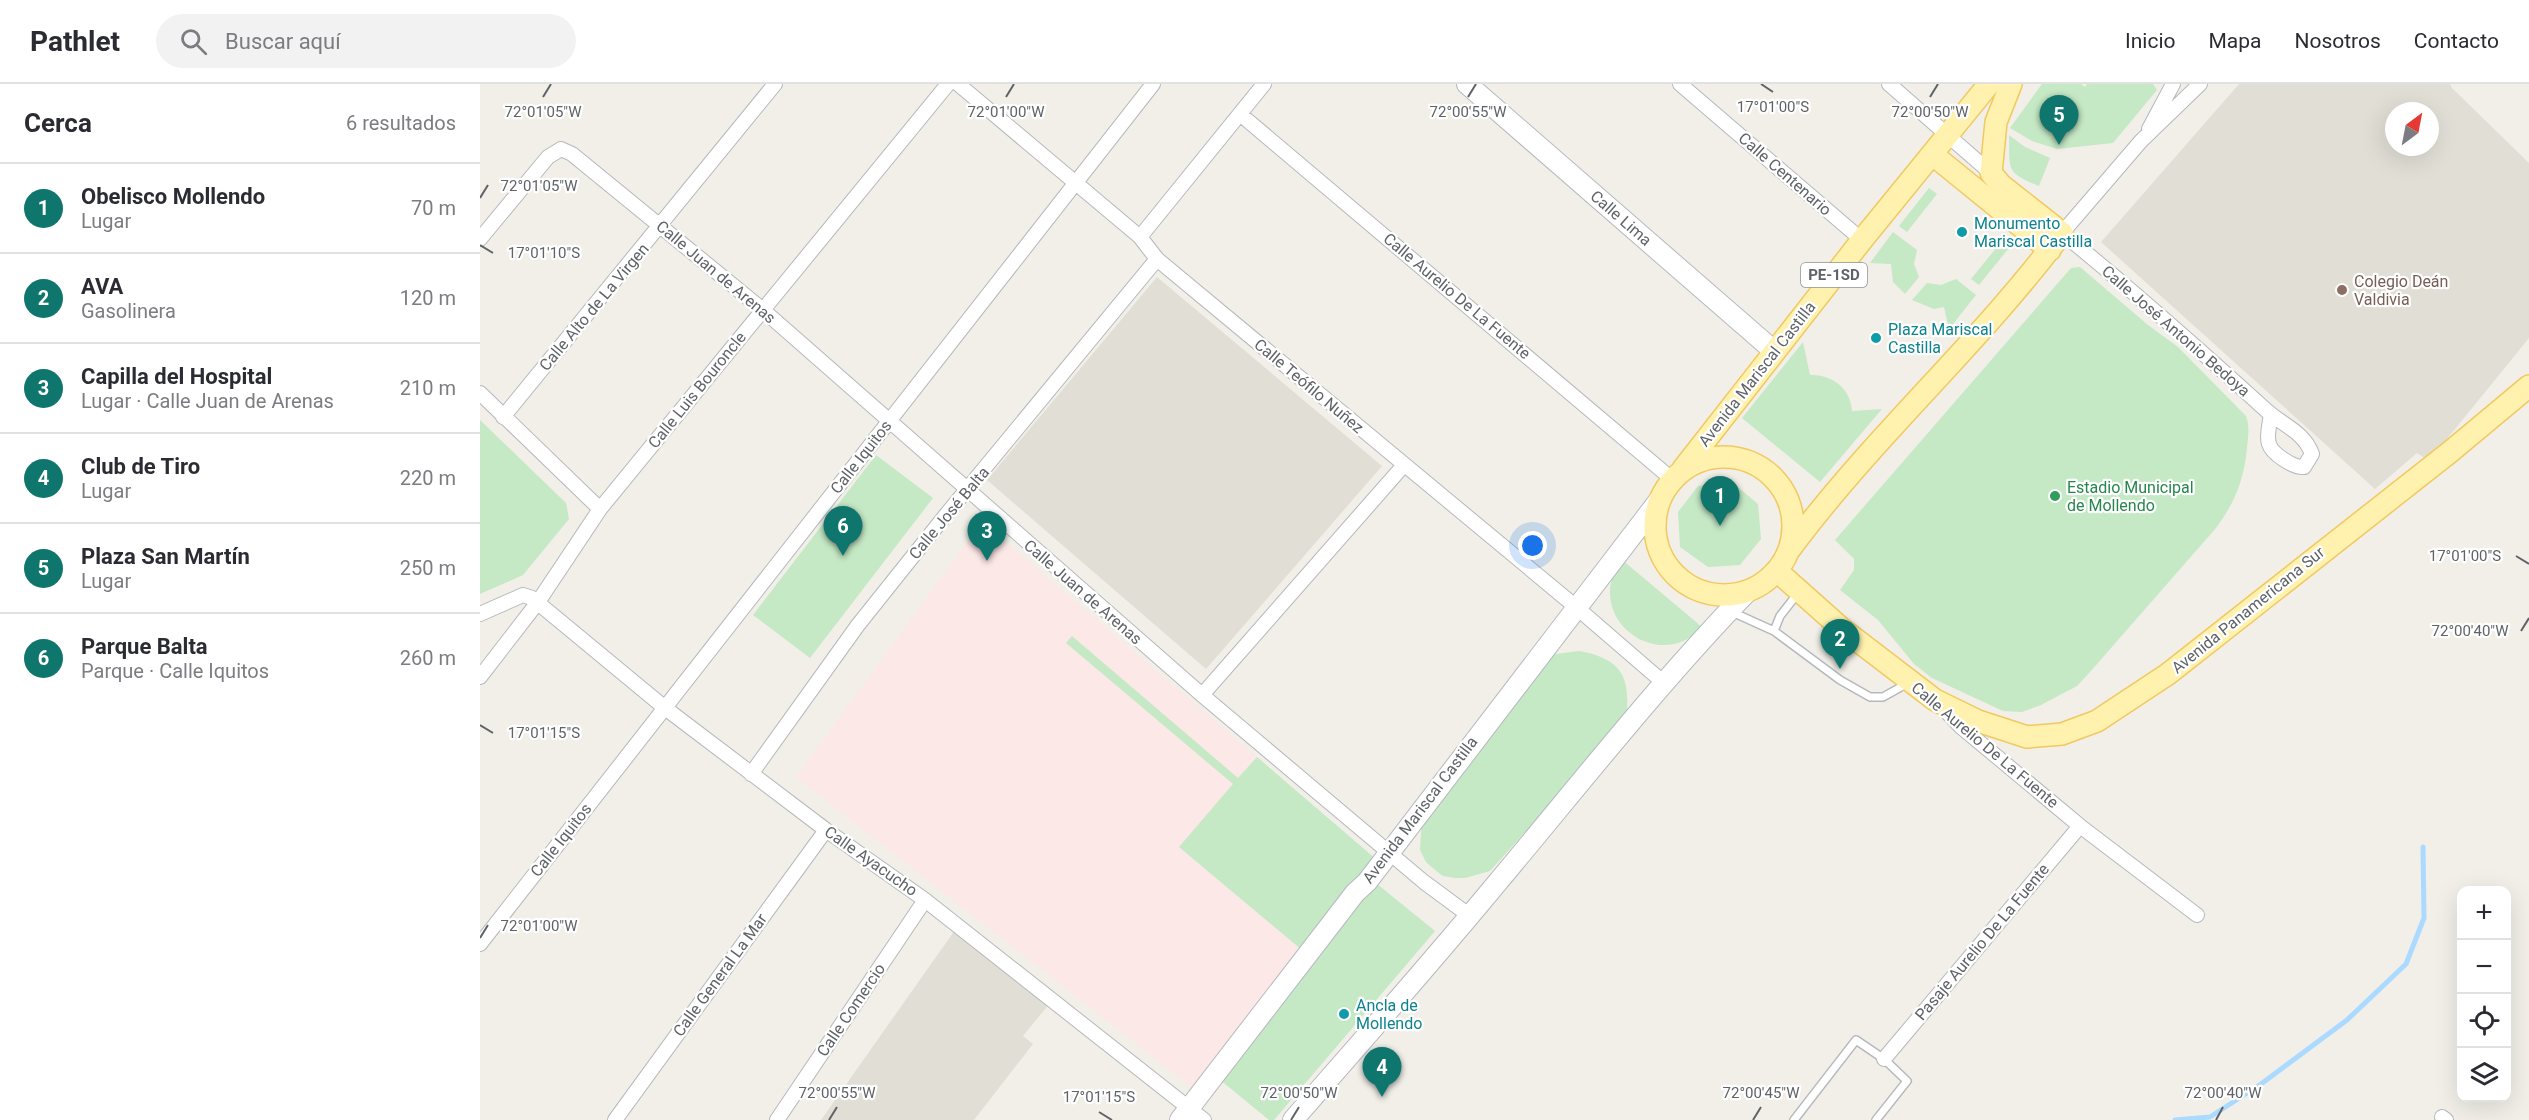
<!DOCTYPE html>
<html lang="es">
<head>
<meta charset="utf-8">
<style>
	body { margin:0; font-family:Roboto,sans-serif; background:#f2f2f3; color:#2b2b33 }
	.controls { position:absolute; right:18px; bottom:18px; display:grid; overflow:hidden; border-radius:12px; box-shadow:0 6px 24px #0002 }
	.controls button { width:54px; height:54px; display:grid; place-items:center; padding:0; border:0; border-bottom:2px solid #e1e1e2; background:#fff; color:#2b2b33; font:30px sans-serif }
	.compass { position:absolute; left:1905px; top:18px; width:54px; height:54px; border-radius:50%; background:#fff; box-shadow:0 6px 24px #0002; rotate:32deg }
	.you { position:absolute; left:1053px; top:462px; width:21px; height:21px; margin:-15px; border:4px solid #fff; border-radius:50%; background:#1a73e8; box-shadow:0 0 0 9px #1a73e833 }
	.badge { display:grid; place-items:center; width:39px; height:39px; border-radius:50%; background:#0f766e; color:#fff; font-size:20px; font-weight:700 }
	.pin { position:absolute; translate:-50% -50px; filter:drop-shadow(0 2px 3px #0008) }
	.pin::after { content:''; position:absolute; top:32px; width:21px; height:18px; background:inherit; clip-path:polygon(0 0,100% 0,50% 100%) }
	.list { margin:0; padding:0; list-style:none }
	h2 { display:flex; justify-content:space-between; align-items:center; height:78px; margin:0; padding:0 24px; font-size:26px }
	h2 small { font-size:20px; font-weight:400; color:#7c7c81 }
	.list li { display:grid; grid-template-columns:39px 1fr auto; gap:18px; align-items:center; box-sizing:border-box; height:90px; padding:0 24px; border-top:2px solid #e1e1e2 }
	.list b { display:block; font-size:22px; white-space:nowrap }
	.list p { margin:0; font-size:20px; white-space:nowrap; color:#7c7c81 }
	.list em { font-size:20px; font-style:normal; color:#7c7c81 }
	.icon { flex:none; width:33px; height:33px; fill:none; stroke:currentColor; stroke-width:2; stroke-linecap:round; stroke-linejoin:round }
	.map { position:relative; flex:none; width:2049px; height:1036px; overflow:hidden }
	header { display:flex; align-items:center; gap:36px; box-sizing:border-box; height:84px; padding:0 30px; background:#fff; border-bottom:2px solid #e1e1e2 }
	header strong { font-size:28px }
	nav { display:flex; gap:33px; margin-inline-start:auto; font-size:21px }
	.search { width:420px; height:54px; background:#f2f2f3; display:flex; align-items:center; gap:15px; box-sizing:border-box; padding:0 21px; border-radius:33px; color:#7c7c81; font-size:22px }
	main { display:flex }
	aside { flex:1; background:#fff }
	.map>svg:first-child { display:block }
</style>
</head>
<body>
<header>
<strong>Pathlet</strong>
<div class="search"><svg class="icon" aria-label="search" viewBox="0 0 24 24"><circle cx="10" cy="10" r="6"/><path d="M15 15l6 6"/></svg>Buscar aquí</div>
<nav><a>Inicio</a><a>Mapa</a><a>Nosotros</a><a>Contacto</a></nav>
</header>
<main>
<aside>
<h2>Cerca<small>6 resultados</small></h2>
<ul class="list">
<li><span class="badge">1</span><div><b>Obelisco Mollendo</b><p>Lugar</p></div><em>70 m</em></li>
<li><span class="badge">2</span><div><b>AVA</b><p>Gasolinera</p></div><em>120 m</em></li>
<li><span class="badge">3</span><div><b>Capilla del Hospital</b><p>Lugar · Calle Juan de Arenas</p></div><em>210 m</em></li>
<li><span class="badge">4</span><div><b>Club de Tiro</b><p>Lugar</p></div><em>220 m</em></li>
<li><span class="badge">5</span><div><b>Plaza San Martín</b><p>Lugar</p></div><em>250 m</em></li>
<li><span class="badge">6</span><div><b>Parque Balta</b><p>Parque · Calle Iquitos</p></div><em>260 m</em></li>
</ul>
</aside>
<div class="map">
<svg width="2049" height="1036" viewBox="0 0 2049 1036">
	<rect width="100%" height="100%" fill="#f1efe8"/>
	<path fill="#e1ded6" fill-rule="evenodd" d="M 1759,0 L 1970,0 L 1972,4 L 2049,79 L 2049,254 L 1949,377 L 1937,369 L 1895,405 L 1621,158 ZM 1914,27 L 1950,27 L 1950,63 L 1914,63 Z
		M 677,193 L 902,382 L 726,585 L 507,396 Z
		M 475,846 L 570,919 L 543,952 L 553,960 L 494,1036 L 341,1036 Z"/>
	<path fill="#fce8e6" d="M 502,438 L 897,776 L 713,1004 L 316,693 Z"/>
	<path fill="#c5e8c5" d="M 1562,0 L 1601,0 L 1605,3 L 1607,0 L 1673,0 L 1677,6 L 1633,59 L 1577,65 L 1552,57 L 1530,44 Z
		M 1529,51 L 1545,63 L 1570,74 L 1559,102 C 1525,88 1530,87 1529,51 Z
		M 1449,104 L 1457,110 L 1427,148 L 1419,142 Z
		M 1413,148 L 1437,166 L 1434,180 L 1439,193 L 1425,210 L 1413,198 L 1411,180 L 1390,179 Z
		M 1521,158 L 1529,164 L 1499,201 L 1491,195 Z
		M 1600,183 L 1668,241 L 1698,263 L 1766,332 C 1770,343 1768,352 1767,364 C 1764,396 1755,418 1736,444 L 1610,588 L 1597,602 L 1561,621 L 1542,628 L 1523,627 L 1452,594 L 1434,580 L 1398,536 L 1360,506 L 1374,486 L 1374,475 L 1355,456 L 1591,184 Z
		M 1476,195 L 1496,211 L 1469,245 L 1464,223 L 1454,225 L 1432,216 L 1447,199 L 1461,201 Z
		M 1323,258 L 1330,291 C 1352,290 1371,305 1372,327 L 1402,325 L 1340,398 L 1262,334 Z
		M 0,336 L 86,419 L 89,435 L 43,491 L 0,510 Z
		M 396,371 L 453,414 L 330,574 L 273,531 Z
		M 1252,398 L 1278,420 L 1281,455 L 1260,481 L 1228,483 L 1200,463 L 1198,428 L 1218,402 Z
		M 1141,475 L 1222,543 C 1180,591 1101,535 1141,475 Z
		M 592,552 L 758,694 L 777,673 L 897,776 L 822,866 L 699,763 L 753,700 L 586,559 Z
		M 1099,567 C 1143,575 1151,594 1146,636 L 1010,787 L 985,794 L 975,794 L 963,792 L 955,786 L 946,778 L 940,766 L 942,731 L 1068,571 Z
		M 891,795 L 955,847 L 794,1036 L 789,1036 L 739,995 Z"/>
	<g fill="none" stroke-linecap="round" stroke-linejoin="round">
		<path stroke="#aadaff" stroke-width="5" d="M 1695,1036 L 1730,1033 L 1781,1000 L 1867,936 L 1926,880 L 1944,834 L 1943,763"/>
		<g stroke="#b5b8bc" stroke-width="10">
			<path id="lane" d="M 1252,528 L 1294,547 L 1360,596 L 1390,613 L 1403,613 L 1428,599
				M 1294,547 L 1300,532 L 1318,509
				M 1314,1036 L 1376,956 L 1404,975 L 1427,997 L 1396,1036"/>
		</g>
		<g stroke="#b5b8bc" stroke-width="16">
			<path id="street" d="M 478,0 L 660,153 L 677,175 L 1096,523 L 1184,599
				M 1200,0 L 1382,156
				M 1409,0 L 1511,89
				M 1720,0 L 1661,57 L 1582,149 C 1652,206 1720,266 1787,327 C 1804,342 1824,348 1832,370 L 1824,383 C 1814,384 1792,370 1789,360 C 1786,351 1790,339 1791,330
				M 760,30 L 1193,396
				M 1669,45 L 1693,0
				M 660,153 L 784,0
				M 0,155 L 68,73 L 81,65 L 92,70 L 283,226 L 722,611 L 944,798 L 990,832
				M 0,309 L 120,425
				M 23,333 L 295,0
				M 0,530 L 43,511 L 52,514 L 185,624 L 346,746 L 445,816 L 724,1036
				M 0,593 L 58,518 L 120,425 L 468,0
				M 722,611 L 924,381
				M 1465,626 L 1480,642 L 1600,742 L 1717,831
				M 271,690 L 378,541 L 465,432 L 677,175
				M 0,860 L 673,0
				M 1404,975 L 1600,742
				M 1962,1033 L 1966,1036
				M 135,1036 L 346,746
				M 297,1036 L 445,816"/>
		</g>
		<g stroke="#b6babf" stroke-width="22">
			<path id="secondary" d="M 987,0 L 1295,268
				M 700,1036 L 875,809 L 887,798 L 1180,415
				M 813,1036 C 882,957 951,879 1017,799 C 1100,700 1179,599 1268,507"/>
		</g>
		<g stroke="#f2c960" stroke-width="24">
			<path id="primary" d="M 1452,70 L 1570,166
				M1175 442a69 69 0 1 1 138 0a69 69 0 1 1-138 0Z
				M 1203,385 L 1382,156 L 1509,0
				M 1310,465 C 1393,353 1499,260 1582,149 L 1521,101 L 1511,89 L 1516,38 L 1531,0
				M 1297,487 L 1361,544 L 1455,616 L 1498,637 L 1547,653 L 1582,650 L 1617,637 L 1688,590 L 1970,368 L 2049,302"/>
		</g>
		<use href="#lane" stroke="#fff" stroke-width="7"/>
		<use href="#street" stroke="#fff" stroke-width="14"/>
		<use href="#secondary" stroke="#fff" stroke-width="20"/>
		<use href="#primary" stroke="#fff2af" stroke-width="21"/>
	</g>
	<path fill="none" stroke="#5f6368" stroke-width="2" d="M 1281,0 L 1293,8M 63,13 L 71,0M 526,13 L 534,0M 988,13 L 996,0M 1450,13 L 1458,0M 0,114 L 8,101M 0,161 L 13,169M 2036,472 L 2049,480M 2041,547 L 2049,534M 0,641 L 13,649M 0,854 L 8,841M 619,1028 L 632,1036M 349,1036 L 357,1023M 811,1036 L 819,1023M 1273,1036 L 1281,1023M 1736,1036 L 1743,1023"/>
	<g fill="#0f9aa8" stroke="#fff" stroke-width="2">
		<circle cx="1482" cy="148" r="6"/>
		<circle cx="1396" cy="254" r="6"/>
		<circle cx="864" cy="930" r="6"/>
	</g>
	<circle fill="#8d6e63" stroke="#fff" stroke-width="2" cx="1862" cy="206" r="6"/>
	<circle fill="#2e9e5b" stroke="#fff" stroke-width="2" cx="1575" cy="412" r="6"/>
	<g text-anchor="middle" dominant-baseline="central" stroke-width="4.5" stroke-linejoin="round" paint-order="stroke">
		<rect fill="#fff" stroke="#8f9295" stroke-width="1.5" x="1321" y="179" width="66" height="24" rx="4.5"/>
		<g font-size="15" font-weight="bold" fill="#5f6368">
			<text x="1354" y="191">PE-1SD</text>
		</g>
		<g font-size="16" fill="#5f6368" stroke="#fff">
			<text transform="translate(1305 90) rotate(41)">Calle Centenario</text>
			<text transform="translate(1141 134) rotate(41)">Calle Lima</text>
			<text transform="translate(236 188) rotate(40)">Calle Juan de Arenas</text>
			<text transform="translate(977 212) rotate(40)">Calle Aurelio De La Fuente</text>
			<text transform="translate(114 223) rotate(-50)">Calle Alto de La Virgen</text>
			<text transform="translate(1696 247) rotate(41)">Calle José Antonio Bedoya</text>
			<text transform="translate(1277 290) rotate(-52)">Avenida Mariscal Castilla</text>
			<text transform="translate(829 302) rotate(40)">Calle Teófilo Nuñez</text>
			<text transform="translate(217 306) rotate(-51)">Calle Luis Bouroncle</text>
			<text transform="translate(381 373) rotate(-52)">Calle Iquitos</text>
			<text transform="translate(469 429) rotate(-50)">Calle José Balta</text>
			<text transform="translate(603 508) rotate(41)">Calle Juan de Arenas</text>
			<text transform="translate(1768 526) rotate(-39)">Avenida Panamericana Sur</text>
			<text transform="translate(1505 661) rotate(40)">Calle Aurelio De La Fuente</text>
			<text transform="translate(940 726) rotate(-53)">Avenida Mariscal Castilla</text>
			<text transform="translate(81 756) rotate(-52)">Calle Iquitos</text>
			<text transform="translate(391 777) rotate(35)">Calle Ayacucho</text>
			<text transform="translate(1502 858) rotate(-50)">Pasaje Aurelio De La Fuente</text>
			<text transform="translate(240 891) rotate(-54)">Calle General La Mar</text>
			<text transform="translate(371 926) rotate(-56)">Calle Comercio</text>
		</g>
		<g font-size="16" fill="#0d838f" stroke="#fff" text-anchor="start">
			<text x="1494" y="139">Monumento<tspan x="1494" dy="18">Mariscal Castilla</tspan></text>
			<text x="1408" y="245">Plaza Mariscal<tspan x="1408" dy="18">Castilla</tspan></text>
			<text x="876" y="921">Ancla de<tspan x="876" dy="18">Mollendo</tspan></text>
		</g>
		<g font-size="16" fill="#785e54" stroke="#fff" text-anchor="start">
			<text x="1874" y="197">Colegio Deán<tspan x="1874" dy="18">Valdivia</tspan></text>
		</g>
		<g font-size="16" fill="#27864d" stroke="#fff" text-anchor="start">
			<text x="1587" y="403">Estadio Municipal<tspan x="1587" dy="18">de Mollendo</tspan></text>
		</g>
	</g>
	<g font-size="15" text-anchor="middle" fill="#5f6368" stroke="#fff" stroke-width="4.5" stroke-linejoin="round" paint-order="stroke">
		<text x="1293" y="28">17°01'00"S</text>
		<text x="63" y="33">72°01'05"W</text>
		<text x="526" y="33">72°01'00"W</text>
		<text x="988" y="33">72°00'55"W</text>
		<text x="1450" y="33">72°00'50"W</text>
		<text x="59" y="107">72°01'05"W</text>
		<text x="64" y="174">17°01'10"S</text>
		<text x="1985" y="477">17°01'00"S</text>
		<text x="1990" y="552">72°00'40"W</text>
		<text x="64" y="654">17°01'15"S</text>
		<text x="59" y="847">72°01'00"W</text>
		<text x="357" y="1014">72°00'55"W</text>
		<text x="819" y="1014">72°00'50"W</text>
		<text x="1281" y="1014">72°00'45"W</text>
		<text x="1743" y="1014">72°00'40"W</text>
		<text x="619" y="1018">17°01'15"S</text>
	</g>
</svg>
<div class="controls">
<button>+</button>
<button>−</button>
<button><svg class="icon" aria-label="locate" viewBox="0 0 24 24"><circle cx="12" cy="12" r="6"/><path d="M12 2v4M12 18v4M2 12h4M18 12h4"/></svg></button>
<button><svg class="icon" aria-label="layers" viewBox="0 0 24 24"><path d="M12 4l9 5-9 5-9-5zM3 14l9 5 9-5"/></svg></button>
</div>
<svg class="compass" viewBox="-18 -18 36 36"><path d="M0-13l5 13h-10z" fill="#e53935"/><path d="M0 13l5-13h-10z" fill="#7c7c81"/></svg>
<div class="you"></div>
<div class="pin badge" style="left:1240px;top:442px">1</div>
<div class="pin badge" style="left:1360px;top:585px">2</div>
<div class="pin badge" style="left:507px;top:477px">3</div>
<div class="pin badge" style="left:902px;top:1013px">4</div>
<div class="pin badge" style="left:1579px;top:61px">5</div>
<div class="pin badge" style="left:363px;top:472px">6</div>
</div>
</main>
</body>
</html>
